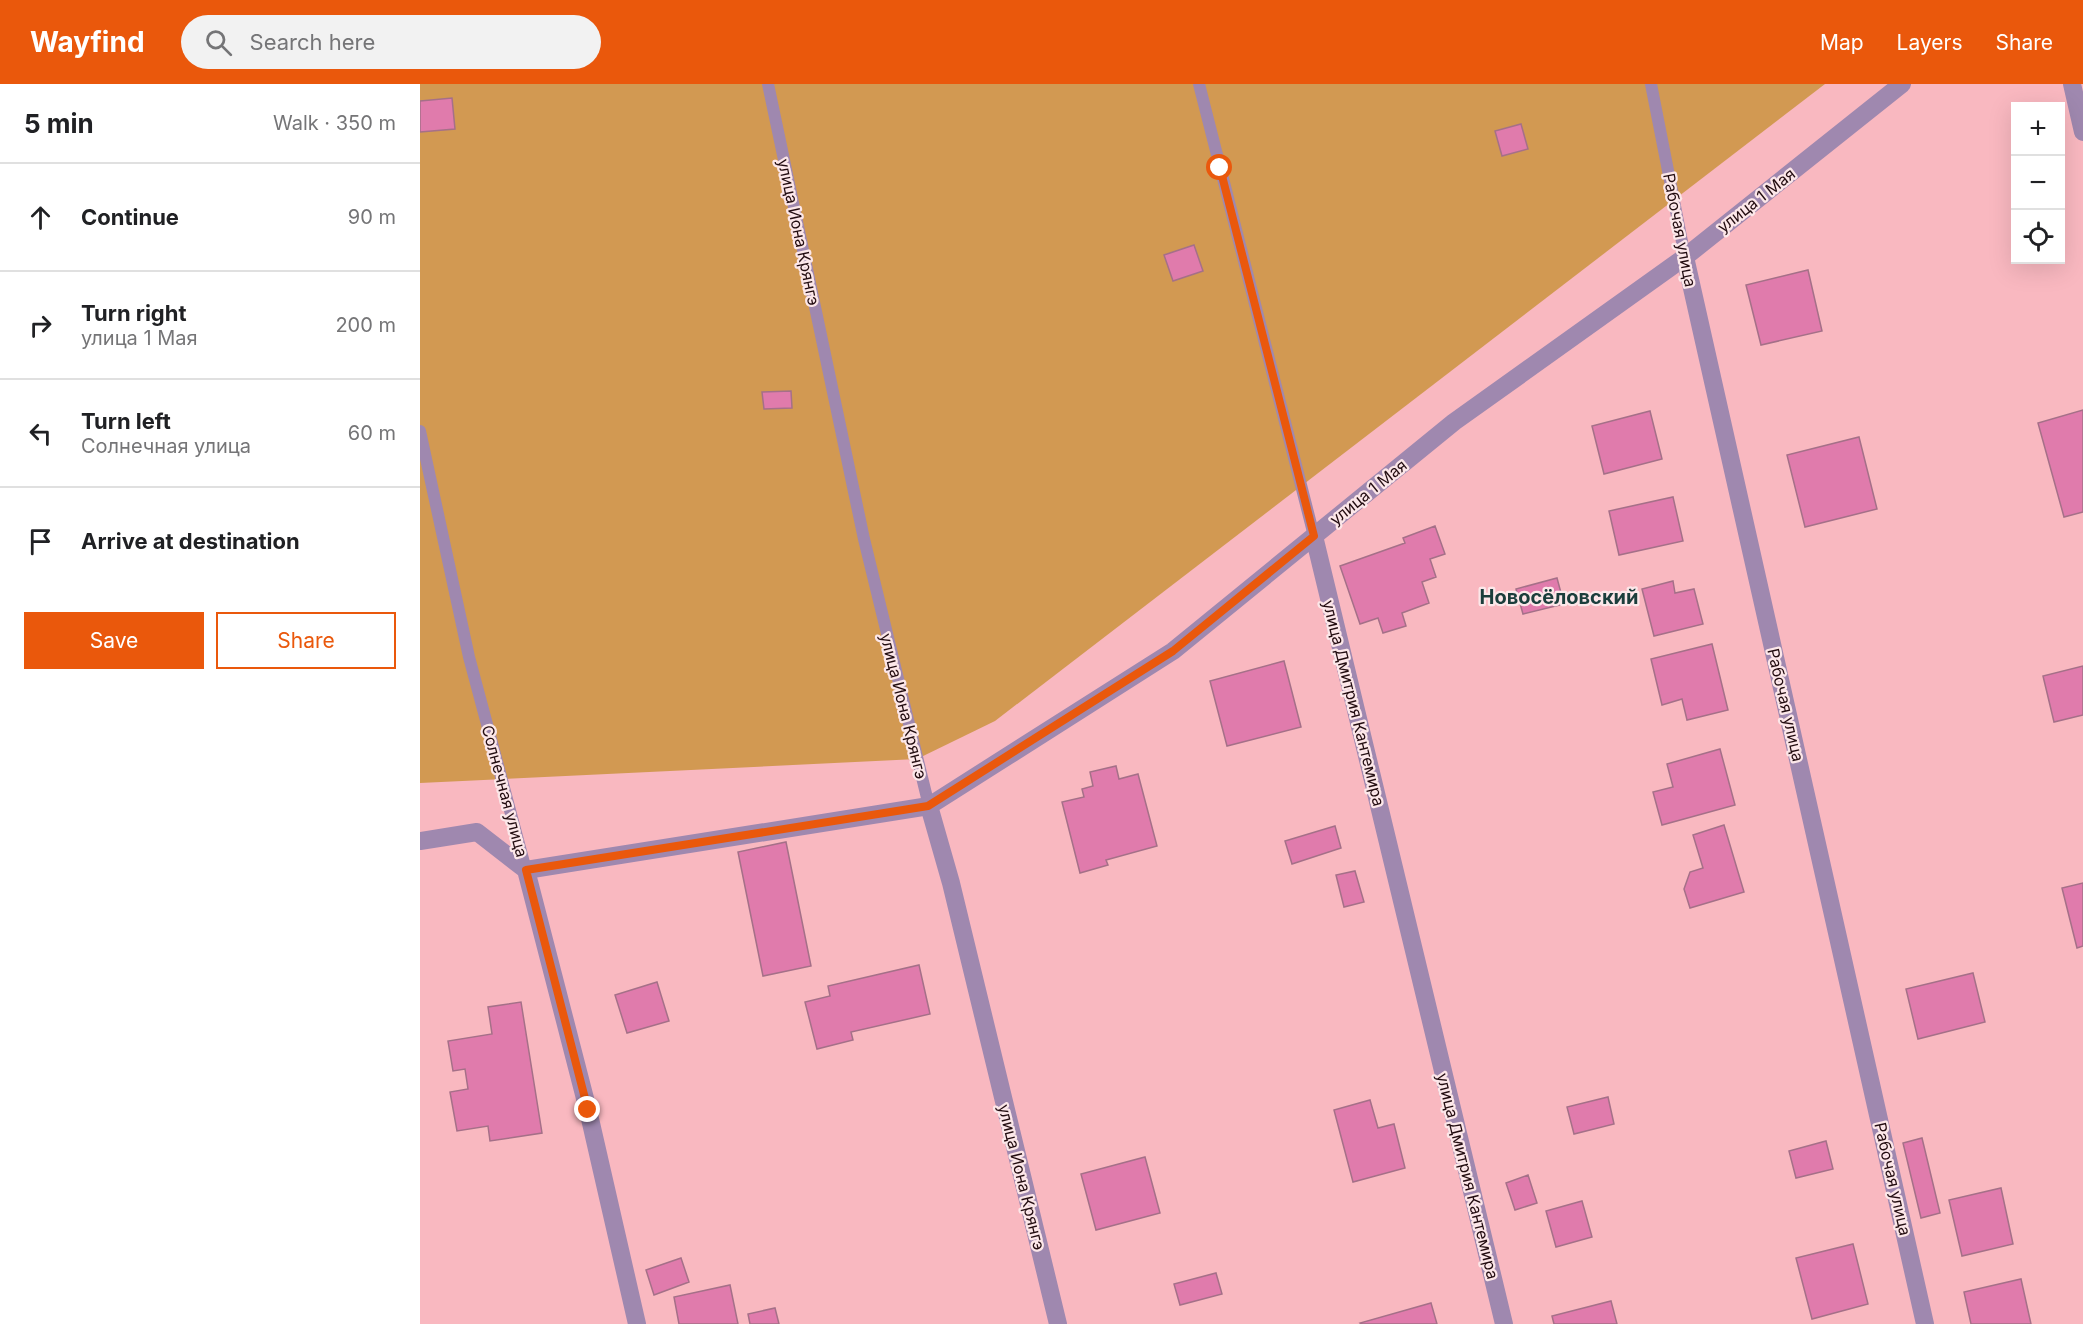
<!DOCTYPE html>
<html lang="en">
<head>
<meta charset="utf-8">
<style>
	body { margin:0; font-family:Inter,sans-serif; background:#f2f2f2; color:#202124 }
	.controls { position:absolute; right:18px; top:18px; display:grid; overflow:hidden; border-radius:0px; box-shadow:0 6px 24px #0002 }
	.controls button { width:54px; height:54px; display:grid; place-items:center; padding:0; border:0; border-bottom:2px solid #e0e0e0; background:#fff; color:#202124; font:30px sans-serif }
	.stop { position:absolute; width:18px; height:18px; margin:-14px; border:4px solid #ea580c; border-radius:50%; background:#fff }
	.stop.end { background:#ea580c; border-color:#fff; box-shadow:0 2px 6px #0008 }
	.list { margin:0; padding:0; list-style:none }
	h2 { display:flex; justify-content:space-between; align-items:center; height:78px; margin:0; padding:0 24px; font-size:26px }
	h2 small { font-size:20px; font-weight:400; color:#757577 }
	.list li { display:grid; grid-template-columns:39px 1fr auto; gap:18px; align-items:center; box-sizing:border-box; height:108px; padding:0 24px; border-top:2px solid #e0e0e0 }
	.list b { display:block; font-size:22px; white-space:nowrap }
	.list p { margin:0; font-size:20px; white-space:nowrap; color:#757577 }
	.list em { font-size:20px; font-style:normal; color:#757577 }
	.actions { display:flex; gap:12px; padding:18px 24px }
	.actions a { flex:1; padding:14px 0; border:2px solid #ea580c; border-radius:0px; text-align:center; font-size:21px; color:#ea580c }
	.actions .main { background:#ea580c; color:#fff }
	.icon { flex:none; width:33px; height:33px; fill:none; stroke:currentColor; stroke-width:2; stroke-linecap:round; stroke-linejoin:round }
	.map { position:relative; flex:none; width:1663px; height:1240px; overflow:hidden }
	header { display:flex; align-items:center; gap:36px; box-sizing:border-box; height:84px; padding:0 30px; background:#ea580c; color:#fff }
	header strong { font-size:28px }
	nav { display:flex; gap:33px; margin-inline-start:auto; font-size:21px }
	.search { width:420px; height:54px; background:#f2f2f2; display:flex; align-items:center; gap:15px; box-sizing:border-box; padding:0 21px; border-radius:33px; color:#757577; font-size:22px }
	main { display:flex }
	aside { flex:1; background:#fff }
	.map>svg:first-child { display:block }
</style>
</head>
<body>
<header>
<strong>Wayfind</strong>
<div class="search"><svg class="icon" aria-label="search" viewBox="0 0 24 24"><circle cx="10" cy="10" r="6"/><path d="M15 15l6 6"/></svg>Search here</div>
<nav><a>Map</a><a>Layers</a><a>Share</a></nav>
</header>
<main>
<aside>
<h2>5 min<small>Walk · 350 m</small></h2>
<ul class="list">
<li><svg class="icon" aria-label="ahead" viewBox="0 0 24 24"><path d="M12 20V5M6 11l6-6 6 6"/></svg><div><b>Continue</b></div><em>90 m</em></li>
<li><svg class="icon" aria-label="right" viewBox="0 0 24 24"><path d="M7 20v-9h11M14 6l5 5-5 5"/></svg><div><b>Turn right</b><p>улица 1 Мая</p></div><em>200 m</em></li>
<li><svg class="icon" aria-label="left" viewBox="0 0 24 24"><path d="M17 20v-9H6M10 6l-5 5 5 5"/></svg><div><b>Turn left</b><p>Солнечная улица</p></div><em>60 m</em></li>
<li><svg class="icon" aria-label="arrive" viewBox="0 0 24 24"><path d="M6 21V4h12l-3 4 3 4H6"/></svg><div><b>Arrive at destination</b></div></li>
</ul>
<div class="actions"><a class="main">Save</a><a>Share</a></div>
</aside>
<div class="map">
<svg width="1663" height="1240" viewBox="0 0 1663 1240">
	<rect width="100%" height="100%" fill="#f9b8c0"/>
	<path fill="#d29952" d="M 0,0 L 1405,0 L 575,637 L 497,675 L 0,699 Z"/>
	<path fill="#e07bac" stroke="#a57088" stroke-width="1.5" d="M 32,14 L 35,45 L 0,48 L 0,17 Z
		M 1101,40 L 1108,65 L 1082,72 L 1075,47 Z
		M 774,161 L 783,187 L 753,197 L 744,171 Z
		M 1388,186 L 1402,247 L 1341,261 L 1326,201 Z
		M 371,307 L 372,324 L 344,325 L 342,308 Z
		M 1663,326 L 1663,428 L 1644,433 L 1618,339 Z
		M 1230,327 L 1242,375 L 1184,390 L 1172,342 Z
		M 1439,353 L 1457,425 L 1385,443 L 1367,371 Z
		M 1253,413 L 1263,457 L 1199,471 L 1189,427 Z
		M 1015,442 L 1025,470 L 1010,475 L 1016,493 L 1002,498 L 1009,519 L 982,529 L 986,542 L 963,549 L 958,534 L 940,540 L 920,482 L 985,459 L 983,454 Z
		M 1137,494 L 1144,520 L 1103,530 L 1096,505 Z
		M 1253,497 L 1255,509 L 1274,505 L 1283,540 L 1234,552 L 1222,505 Z
		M 1292,560 L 1308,626 L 1267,636 L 1262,615 L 1242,621 L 1231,575 Z
		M 864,577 L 881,643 L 807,662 L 790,597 Z
		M 1663,582 L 1663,631 L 1634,638 L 1623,592 Z
		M 1300,665 L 1315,721 L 1242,741 L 1233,708 L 1253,703 L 1247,680 Z
		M 696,682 L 699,695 L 718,690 L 737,762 L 686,776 L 688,781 L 660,789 L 642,718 L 664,713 L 662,705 L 673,702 L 670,688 Z
		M 1304,741 L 1324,808 L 1270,824 L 1264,805 L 1270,788 L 1283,784 L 1273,751 Z
		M 915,742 L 921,764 L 872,780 L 865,757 Z
		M 366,758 L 391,882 L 343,892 L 318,768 Z
		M 935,787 L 944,818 L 924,823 L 916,791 Z
		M 1663,799 L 1663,862 L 1657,864 L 1642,804 Z
		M 499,881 L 510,930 L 431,948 L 433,956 L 397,965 L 385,918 L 410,912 L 408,902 Z
		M 1553,889 L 1565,938 L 1498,955 L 1486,905 Z
		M 237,898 L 249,937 L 207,949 L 195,911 Z
		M 101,918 L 122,1049 L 70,1057 L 68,1042 L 37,1047 L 30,1008 L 48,1005 L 45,985 L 33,987 L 28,957 L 72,950 L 68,923 Z
		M 1188,1013 L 1194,1040 L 1154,1050 L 1147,1023 Z
		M 950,1016 L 958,1044 L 974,1040 L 985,1084 L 933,1098 L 914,1026 Z
		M 1502,1054 L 1520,1129 L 1501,1134 L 1483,1059 Z
		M 1406,1057 L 1413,1085 L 1376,1094 L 1369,1067 Z
		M 725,1073 L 740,1129 L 676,1146 L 661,1090 Z
		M 1108,1091 L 1117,1119 L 1095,1126 L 1086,1099 Z
		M 1581,1104 L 1593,1160 L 1542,1172 L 1529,1116 Z
		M 1162,1117 L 1172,1153 L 1136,1163 L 1126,1127 Z
		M 1433,1160 L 1448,1220 L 1392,1235 L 1376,1174 Z
		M 261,1174 L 269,1198 L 234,1211 L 226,1186 Z
		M 796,1189 L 802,1210 L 760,1221 L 754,1200 Z
		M 1601,1195 L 1611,1240 L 1551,1240 L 1544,1208 Z
		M 310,1201 L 318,1240 L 259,1240 L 254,1213 Z
		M 1191,1217 L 1197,1240 L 1134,1240 L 1132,1232 Z
		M 1011,1219 L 1017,1240 L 941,1240 L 940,1239 Z
		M 355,1224 L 359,1240 L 330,1240 L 328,1230 Z"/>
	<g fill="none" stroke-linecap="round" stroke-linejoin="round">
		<path stroke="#9f88af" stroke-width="12" d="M 348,0 L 444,455 L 509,722
			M 779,0 L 894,452
			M 1231,0 L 1265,173
			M 0,347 L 49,573 L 106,786"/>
		<path stroke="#9f88af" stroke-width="18" d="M 1652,0 L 1663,48
			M 1265,173 L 1505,1240
			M 894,452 L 1084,1240
			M 509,722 L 531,799 L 638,1240
			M 0,757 L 57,748 L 106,786 L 509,722 L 753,567 L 1034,338 L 1265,173 L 1482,0
			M 106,786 L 168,1026 L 217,1240"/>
	</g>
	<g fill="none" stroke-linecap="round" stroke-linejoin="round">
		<path stroke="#ea580c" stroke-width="8" d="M 168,1026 L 106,786 L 508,722 L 753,567 L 894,452 L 800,84"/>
	</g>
	<g text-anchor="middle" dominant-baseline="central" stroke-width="4.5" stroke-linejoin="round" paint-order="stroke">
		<g font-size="16" fill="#220c10" stroke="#fce7e9">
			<text transform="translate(1336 116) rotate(-38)">улица 1 Мая</text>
			<text transform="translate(1260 146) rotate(79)">Рабочая улица</text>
			<text transform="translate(379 148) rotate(78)">улица Иона Крянгэ</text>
			<text transform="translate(948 408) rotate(-39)">улица 1 Мая</text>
			<text transform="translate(934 619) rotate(76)">улица Дмитрия Кантемира</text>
			<text transform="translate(1366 621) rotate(77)">Рабочая улица</text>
			<text transform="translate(484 622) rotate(76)">улица Иона Крянгэ</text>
			<text transform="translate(85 707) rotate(75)">Солнечная улица</text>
			<text transform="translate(1048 1092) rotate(76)">улица Дмитрия Кантемира</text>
			<text transform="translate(602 1093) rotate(76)">улица Иона Крянгэ</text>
			<text transform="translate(1473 1095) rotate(77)">Рабочая улица</text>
		</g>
		<g font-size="20" font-weight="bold" fill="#1b3e3c" stroke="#fce7e9">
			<text x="1139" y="513">Новосёловский</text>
		</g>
	</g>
</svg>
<div class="controls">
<button>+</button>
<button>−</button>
<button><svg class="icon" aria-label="locate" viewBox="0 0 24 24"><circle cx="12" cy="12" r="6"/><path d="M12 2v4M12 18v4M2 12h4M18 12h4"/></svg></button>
</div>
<div class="stop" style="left:800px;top:84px"></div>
<div class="stop end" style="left:168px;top:1026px"></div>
</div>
</main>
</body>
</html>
